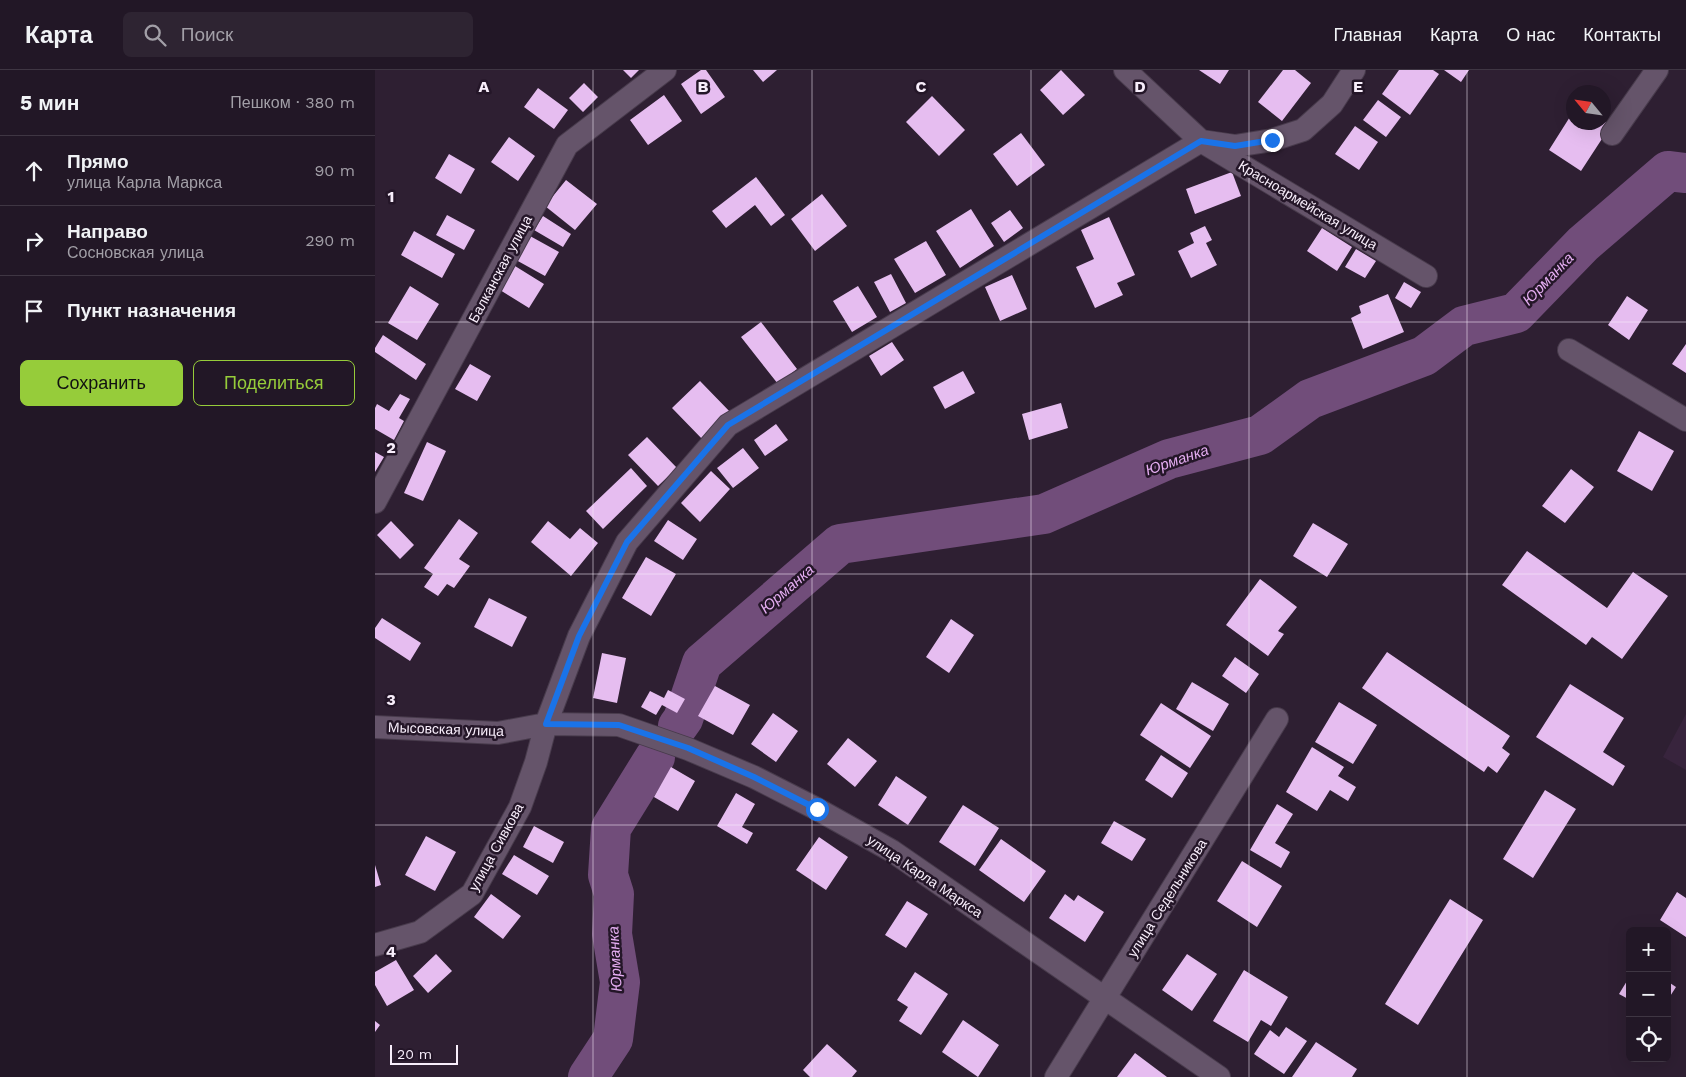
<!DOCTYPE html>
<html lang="ru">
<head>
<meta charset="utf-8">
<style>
	body { margin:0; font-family:"Work Sans",sans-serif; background:#2e2432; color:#f1f3f6 }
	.controls { position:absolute; right:15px; bottom:15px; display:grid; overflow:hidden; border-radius:8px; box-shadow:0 5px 20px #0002 }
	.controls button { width:45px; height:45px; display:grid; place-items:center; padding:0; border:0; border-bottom:1px solid #3f3643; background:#221726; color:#f1f3f6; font:25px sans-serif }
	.compass { position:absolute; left:1191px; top:15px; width:45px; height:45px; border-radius:50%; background:#221726; box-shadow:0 5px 20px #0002; rotate:299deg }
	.scale { position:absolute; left:15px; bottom:12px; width:68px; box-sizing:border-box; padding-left:5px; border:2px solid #f8eefb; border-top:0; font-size:14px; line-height:18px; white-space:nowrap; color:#f8eefb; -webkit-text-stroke:4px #241628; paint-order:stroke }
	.stop { position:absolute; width:15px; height:15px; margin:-11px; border:4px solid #1a73e8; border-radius:50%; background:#fff }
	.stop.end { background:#1a73e8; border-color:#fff; box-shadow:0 1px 5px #0008 }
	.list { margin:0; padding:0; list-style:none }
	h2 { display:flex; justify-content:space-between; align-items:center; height:65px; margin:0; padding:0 20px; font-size:21px }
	h2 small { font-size:16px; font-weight:400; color:#a29fa7 }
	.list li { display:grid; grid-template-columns:32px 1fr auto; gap:15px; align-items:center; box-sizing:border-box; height:70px; padding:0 20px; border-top:1px solid #3f3643 }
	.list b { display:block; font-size:19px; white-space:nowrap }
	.list p { margin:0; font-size:16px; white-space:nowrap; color:#a29fa7 }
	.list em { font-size:16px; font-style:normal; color:#a29fa7 }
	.actions { display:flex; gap:10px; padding:15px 20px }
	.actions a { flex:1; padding:11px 0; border:1px solid #96cc3a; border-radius:8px; text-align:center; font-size:18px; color:#96cc3a }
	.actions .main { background:#96cc3a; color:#111 }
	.icon { flex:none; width:28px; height:28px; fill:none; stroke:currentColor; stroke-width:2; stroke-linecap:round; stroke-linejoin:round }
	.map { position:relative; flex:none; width:1311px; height:1007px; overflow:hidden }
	header { display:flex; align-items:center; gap:30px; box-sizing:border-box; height:70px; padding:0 25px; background:#221726; border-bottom:1px solid #3f3643 }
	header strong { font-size:24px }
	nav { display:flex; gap:28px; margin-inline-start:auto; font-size:18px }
	.search { width:350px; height:45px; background:#2e2432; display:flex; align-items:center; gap:12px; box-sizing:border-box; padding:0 18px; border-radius:8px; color:#a29fa7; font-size:19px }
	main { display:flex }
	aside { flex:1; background:#221726 }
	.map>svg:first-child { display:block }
</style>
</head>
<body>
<header>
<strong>Карта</strong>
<div class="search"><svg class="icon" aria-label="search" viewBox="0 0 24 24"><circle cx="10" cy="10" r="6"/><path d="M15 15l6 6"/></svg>Поиск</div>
<nav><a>Главная</a><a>Карта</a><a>О нас</a><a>Контакты</a></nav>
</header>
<main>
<aside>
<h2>5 мин<small>Пешком · 380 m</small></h2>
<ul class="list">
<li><svg class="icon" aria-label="ahead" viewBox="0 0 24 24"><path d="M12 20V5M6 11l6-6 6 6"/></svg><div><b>Прямо</b><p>улица Карла Маркса</p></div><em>90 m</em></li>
<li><svg class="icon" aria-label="right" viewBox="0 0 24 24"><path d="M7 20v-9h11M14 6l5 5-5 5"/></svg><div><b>Направо</b><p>Сосновская улица</p></div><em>290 m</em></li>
<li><svg class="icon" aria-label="arrive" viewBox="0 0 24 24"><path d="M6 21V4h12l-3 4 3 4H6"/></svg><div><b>Пункт назначения</b></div></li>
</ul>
<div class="actions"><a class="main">Сохранить</a><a>Поделиться</a></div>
</aside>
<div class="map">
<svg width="1311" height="1007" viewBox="0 0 1311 1007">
	<rect width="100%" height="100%" fill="#2e1f32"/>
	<path fill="#38243d" d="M 1311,644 L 1311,700 L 1288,687 Z"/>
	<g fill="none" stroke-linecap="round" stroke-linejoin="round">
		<path stroke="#714d7a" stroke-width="40" d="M 303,656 L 308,649 L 327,593 L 465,474 L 669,444 L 794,389 L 885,365 L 935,329 L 1049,286 L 1089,256 L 1141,243 L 1208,174 L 1293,101 L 1311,103
			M 213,1007 L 238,969 L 245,912 L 237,864 L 239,824 L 233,805 L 236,758 L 280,687"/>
	</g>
	<path fill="#e6bdf0" d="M 248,0 L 264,0 L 256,8 Z
		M 326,0 L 331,0 L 350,27 L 326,44 L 306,14 Z
		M 378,0 L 402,0 L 388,12 Z
		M 686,0 L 710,25 L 688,45 L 665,20 Z
		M 824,0 L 854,0 L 845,14 Z
		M 908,0 L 920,0 L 936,13 L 907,51 L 883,32 Z
		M 1024,0 L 1058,0 L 1064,4 L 1035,45 L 1007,24 Z
		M 1069,0 L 1094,0 L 1086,12 Z
		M 209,13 L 223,27 L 208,42 L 194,28 Z
		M 163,18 L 193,40 L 179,59 L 149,37 Z
		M 289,25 L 307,51 L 273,75 L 255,50 Z
		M 557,26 L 590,60 L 564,86 L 531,52 Z
		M 1003,30 L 1026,47 L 1011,67 L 988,50 Z
		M 1198,42 L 1198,52 L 1228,52 L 1228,50 L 1236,55 L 1206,101 L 1174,80 Z
		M 980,56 L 1003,72 L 984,100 L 960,84 Z
		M 646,63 L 670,95 L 642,116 L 618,84 Z
		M 134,67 L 160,86 L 143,111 L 116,92 Z
		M 74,84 L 100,99 L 86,124 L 60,108 Z
		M 857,102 L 866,126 L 820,144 L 811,119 Z
		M 381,107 L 410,145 L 396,156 L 380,135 L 351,158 L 337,141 Z
		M 191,110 L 222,134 L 200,160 L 170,136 Z
		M 447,124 L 472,156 L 440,181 L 416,149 Z
		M 596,139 L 619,176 L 585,198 L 561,161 Z
		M 635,140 L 648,158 L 629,172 L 616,153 Z
		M 72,145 L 100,160 L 89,180 L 61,165 Z
		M 168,146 L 196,164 L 188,177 L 159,160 Z
		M 734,147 L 760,205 L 742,213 L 748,225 L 720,238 L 701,197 L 719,189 L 706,160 Z
		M 830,156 L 837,170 L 831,173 L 842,195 L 816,208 L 803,181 L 819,173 L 815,163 Z
		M 947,158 L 977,177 L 962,201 L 932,181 Z
		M 39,161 L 80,184 L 67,208 L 26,185 Z
		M 155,166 L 184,182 L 170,206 L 141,190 Z
		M 551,171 L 571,205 L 540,223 L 519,189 Z
		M 981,179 L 1001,191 L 990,208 L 970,197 Z
		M 140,196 L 169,214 L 154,238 L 125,220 Z
		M 516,204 L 531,233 L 515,242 L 499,212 Z
		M 637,205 L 652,239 L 625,251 L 610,217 Z
		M 1029,212 L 1046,222 L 1036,238 L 1020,228 Z
		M 35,216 L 64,234 L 42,270 L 13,253 Z
		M 483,216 L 502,247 L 477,262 L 458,231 Z
		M 1013,224 L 1029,262 L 988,279 L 976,248 L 986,243 L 984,236 Z
		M 1252,226 L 1273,240 L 1254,270 L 1233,255 Z
		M 386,252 L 422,299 L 403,314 L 366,267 Z
		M 8,265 L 51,294 L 41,310 L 0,282 L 0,278 Z
		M 517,272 L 529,290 L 506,306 L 494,286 Z
		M 1311,274 L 1311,303 L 1297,294 Z
		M 95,294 L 116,306 L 102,331 L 80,319 Z
		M 588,301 L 600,323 L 570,339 L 558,317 Z
		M 325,311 L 358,345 L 330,372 L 297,338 Z
		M 25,324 L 35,329 L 24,348 L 29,351 L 19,370 L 0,359 L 0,338 L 2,334 L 14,341 Z
		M 686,333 L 693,358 L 654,370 L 647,344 Z
		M 401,354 L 413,370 L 390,386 L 379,370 Z
		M 1264,361 L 1299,381 L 1277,421 L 1242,401 Z
		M 272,367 L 302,398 L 283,416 L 253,385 Z
		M 52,372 L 71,381 L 48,431 L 29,423 Z
		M 368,378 L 384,398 L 358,418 L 342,398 Z
		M 0,382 L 9,387 L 0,402 Z
		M 256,398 L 272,416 L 228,459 L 211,441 Z
		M 1196,399 L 1219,417 L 1190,453 L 1167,436 Z
		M 336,401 L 355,419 L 325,452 L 306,433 Z
		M 84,449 L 103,463 L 84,489 L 95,496 L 79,518 L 72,514 L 63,526 L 49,517 L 58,504 L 49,498 Z
		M 293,450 L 322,469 L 308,490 L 279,471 Z
		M 16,451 L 39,475 L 25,489 L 2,465 Z
		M 173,451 L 195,469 L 205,458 L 223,473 L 196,506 L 156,472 Z
		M 938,453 L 973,474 L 952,507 L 918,486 Z
		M 1152,481 L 1232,538 L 1258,502 L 1293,526 L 1247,589 L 1217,567 L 1211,575 L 1127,515 Z
		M 271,487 L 301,504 L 276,546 L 247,528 Z
		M 885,509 L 922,537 L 903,561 L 909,564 L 893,586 L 851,555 Z
		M 114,528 L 152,547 L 137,577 L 99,557 Z
		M 7,548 L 46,573 L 35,591 L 0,568 L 0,558 Z
		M 576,549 L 599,565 L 574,603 L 551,587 Z
		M 1012,582 L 1135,666 L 1127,678 L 1135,684 L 1122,703 L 1113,696 L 1109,702 L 987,618 Z
		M 227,583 L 251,588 L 242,633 L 218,628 Z
		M 860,587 L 884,604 L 871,623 L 847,606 Z
		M 817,612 L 854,634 L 838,661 L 801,639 Z
		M 1195,614 L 1249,648 L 1228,682 L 1250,696 L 1238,716 L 1161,667 Z
		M 340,616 L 375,635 L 358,665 L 323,646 Z
		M 293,620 L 310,629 L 302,643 L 287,635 L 281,645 L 266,637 L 275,621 L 289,628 Z
		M 964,632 L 1002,655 L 978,694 L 940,672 Z
		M 786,633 L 836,666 L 815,698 L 765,665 Z
		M 398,643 L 423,661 L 401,692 L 376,674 Z
		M 473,668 L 502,691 L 480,717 L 452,694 Z
		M 937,677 L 969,697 L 963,706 L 981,717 L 973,731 L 955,720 L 942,741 L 911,722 Z
		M 786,685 L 813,703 L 797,728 L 770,710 Z
		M 296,697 L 320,711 L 303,741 L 279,727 Z
		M 521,706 L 552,727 L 533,755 L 503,735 Z
		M 1170,720 L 1201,739 L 1158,808 L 1128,789 Z
		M 361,723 L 380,734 L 367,757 L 378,763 L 372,774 L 342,756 Z
		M 902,734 L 918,744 L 900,773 L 915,782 L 906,798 L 875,780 Z
		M 588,735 L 624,758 L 600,796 L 564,772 Z
		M 739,751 L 771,769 L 757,791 L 726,773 Z
		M 159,756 L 189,772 L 178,793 L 148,777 Z
		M 51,766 L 81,782 L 60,821 L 30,805 Z
		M 444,767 L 473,787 L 451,820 L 421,800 Z
		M 626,769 L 671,801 L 649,832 L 604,800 Z
		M 139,785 L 174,806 L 162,825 L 127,804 Z
		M 867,791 L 907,816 L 882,857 L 842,831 Z
		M 0,795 L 6,815 L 0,817 Z
		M 1302,822 L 1311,828 L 1311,867 L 1285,850 Z
		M 116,824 L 146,846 L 128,869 L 99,847 Z
		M 690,824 L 699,831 L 703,825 L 729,842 L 710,872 L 674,848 Z
		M 1075,829 L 1108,850 L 1043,955 L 1010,934 Z
		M 532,831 L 553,844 L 531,878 L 510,865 Z
		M 61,884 L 77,901 L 53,923 L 38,906 Z
		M 812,884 L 842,904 L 817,941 L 787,920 Z
		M 21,890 L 39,920 L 12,936 L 0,915 L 0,902 Z
		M 869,900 L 913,927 L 896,956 L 886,950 L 873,972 L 838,951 Z
		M 540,902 L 573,924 L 546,965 L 524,951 L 533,937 L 522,930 Z
		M 1255,906 L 1255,930 L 1244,924 Z
		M 1292,911 L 1301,917 L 1292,931 Z
		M 588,950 L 624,975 L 603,1007 L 567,982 Z
		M 0,951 L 5,955 L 0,962 Z
		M 911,957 L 932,971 L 909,1004 L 879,984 L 895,960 L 904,967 Z
		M 941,972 L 982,999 L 977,1007 L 917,1007 Z
		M 452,974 L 482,1001 L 477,1007 L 435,1007 L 428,1000 Z
		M 760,983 L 792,1007 L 742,1007 Z"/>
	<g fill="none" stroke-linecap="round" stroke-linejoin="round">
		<g stroke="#483b4c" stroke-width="24">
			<path id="street" d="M 750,0 L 826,71 L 1051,206
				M 1237,64 L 1282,0
				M 1194,280 L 1311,350
				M 0,432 L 192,75 L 290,0
				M 0,657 L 123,663 L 171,654 L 244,655 L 313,679 L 379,707 L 442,739 L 517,781 L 844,1007
				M 0,875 L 45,862 L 97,824 L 145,737 L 161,692 L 171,654 L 204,566 L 252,472 L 353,355 L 826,71 L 860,76 L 897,70 L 928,60 L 957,34 L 979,0
				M 681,1007 L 902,649"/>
		</g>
		<use href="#street" stroke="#65546a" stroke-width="22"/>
	</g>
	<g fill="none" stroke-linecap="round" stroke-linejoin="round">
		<path stroke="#1a73e8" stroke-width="6" d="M 442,739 L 379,707 L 313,678 L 244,655 L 171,654 L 204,566 L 252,472 L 353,355 L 826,71 L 860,76 L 897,70"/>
	</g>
	<path fill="none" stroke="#f8eefb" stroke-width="1" stroke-opacity="0.55" d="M 218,0 L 218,1007M 437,0 L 437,1007M 656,0 L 656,1007M 874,0 L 874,1007M 1092,0 L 1092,1007M 0,252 L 1311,252M 0,504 L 1311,504M 0,755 L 1311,755"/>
	<g text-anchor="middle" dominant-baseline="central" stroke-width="5" stroke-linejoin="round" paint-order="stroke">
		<g font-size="14" fill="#f8eefb" stroke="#241628">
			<text transform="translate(933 135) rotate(31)">Красноармейская улица</text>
			<text transform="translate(125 199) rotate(-62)">Балканская улица</text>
			<text transform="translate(71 659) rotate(2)">Мысовская улица</text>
			<text transform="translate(121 777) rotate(-61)">улица Сивкова</text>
			<text transform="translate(550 806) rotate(34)">улица Карла Маркса</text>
			<text transform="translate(792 828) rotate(-58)">улица Седельникова</text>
		</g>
		<g font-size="15" font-style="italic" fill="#e4adf1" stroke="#241628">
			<text transform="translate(1173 209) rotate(-46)">Юрманка</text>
			<text transform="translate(802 390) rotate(-19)">Юрманка</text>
			<text transform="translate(412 519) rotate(-41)">Юрманка</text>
			<text transform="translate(240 889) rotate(-93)">Юрманка</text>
		</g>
	</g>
	<g font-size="16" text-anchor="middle" font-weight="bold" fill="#f8eefb" stroke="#241628" stroke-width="5" stroke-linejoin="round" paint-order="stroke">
		<text x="109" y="22">A</text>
		<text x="328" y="22">B</text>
		<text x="546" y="22">C</text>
		<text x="765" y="22">D</text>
		<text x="983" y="22">E</text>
		<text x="16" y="132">1</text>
		<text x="16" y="383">2</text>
		<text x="16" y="635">3</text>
		<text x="16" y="887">4</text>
	</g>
</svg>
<div class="controls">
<button>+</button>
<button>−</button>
<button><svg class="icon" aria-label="locate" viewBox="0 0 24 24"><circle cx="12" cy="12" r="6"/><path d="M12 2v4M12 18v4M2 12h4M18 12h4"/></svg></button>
</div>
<svg class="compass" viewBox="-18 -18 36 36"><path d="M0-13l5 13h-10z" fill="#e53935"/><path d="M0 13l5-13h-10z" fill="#a29fa7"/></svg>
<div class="scale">20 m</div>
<div class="stop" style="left:442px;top:739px"></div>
<div class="stop end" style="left:897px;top:70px"></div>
</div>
</main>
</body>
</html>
